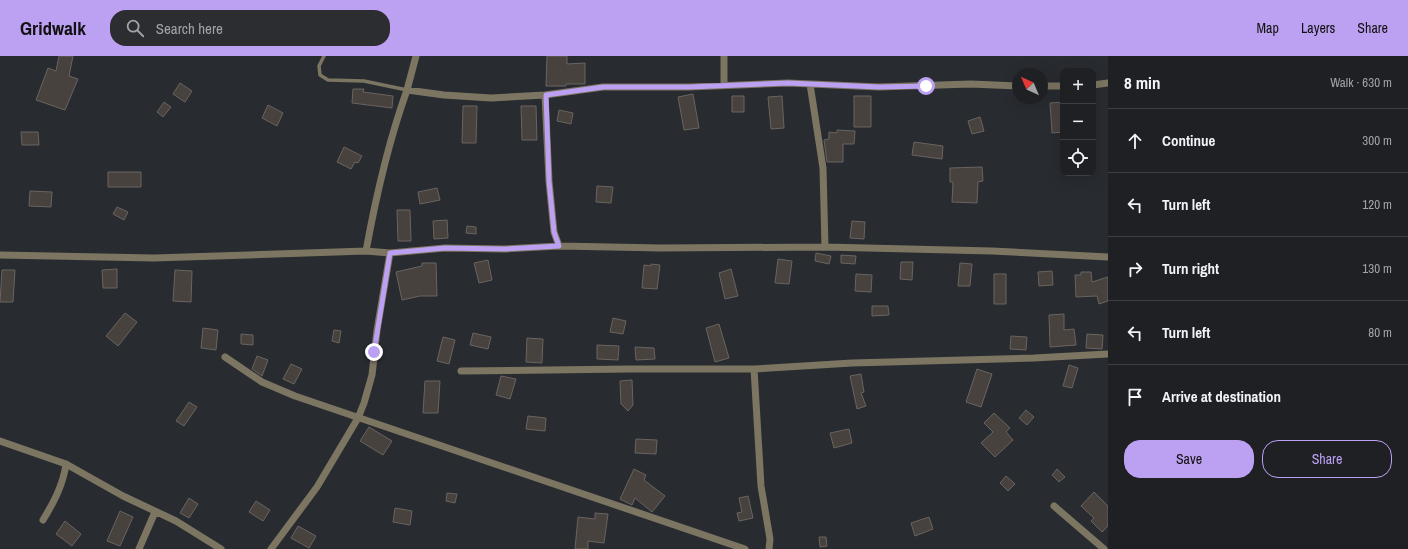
<!DOCTYPE html>
<html lang="en">
<head>
<meta charset="utf-8">
<style>
	body { margin:0; font-family:"Archivo Narrow",sans-serif; background:#2b2d31; color:#f1f3f6 }
	.controls { position:absolute; right:12px; top:12px; display:grid; overflow:hidden; border-radius:8px; box-shadow:0 4px 16px #0002 }
	.controls button { width:36px; height:36px; display:grid; place-items:center; padding:0; border:0; border-bottom:1px solid #3c3e41; background:#1e2024; color:#f1f3f6; font:20px sans-serif }
	.compass { position:absolute; left:1012px; top:12px; width:36px; height:36px; border-radius:50%; background:#1e2024; box-shadow:0 4px 16px #0002; rotate:316deg }
	.stop { position:absolute; width:12px; height:12px; margin:-9px; border:3px solid #bca0f2; border-radius:50%; background:#fff }
	.stop.end { background:#bca0f2; border-color:#fff; box-shadow:0 1px 4px #0008 }
	.list { margin:0; padding:0; list-style:none }
	h2 { display:flex; justify-content:space-between; align-items:center; height:52px; margin:0; padding:0 16px; font-size:17px }
	h2 small { font-size:13px; font-weight:400; color:#a1a3a6 }
	.list li { display:grid; grid-template-columns:26px 1fr auto; gap:12px; align-items:center; box-sizing:border-box; height:64px; padding:0 16px; border-top:1px solid #3c3e41 }
	.list b { display:block; font-size:15px; white-space:nowrap }
	.list em { font-size:13px; font-style:normal; color:#a1a3a6 }
	.actions { display:flex; gap:8px; padding:12px 16px }
	.actions a { flex:1; padding:9px 0; border:1px solid #bca0f2; border-radius:16px; text-align:center; font-size:14px; color:#bca0f2 }
	.actions .main { background:#bca0f2; color:#111 }
	.icon { flex:none; width:22px; height:22px; fill:none; stroke:currentColor; stroke-width:2; stroke-linecap:round; stroke-linejoin:round }
	.map { position:relative; flex:none; width:1108px; height:493px; overflow:hidden }
	header { display:flex; align-items:center; gap:24px; box-sizing:border-box; height:56px; padding:0 20px; background:#bca0f2; color:#111 }
	header strong { font-size:19px }
	nav { display:flex; gap:22px; margin-inline-start:auto; font-size:14px }
	.search { width:280px; height:36px; background:#2b2d31; display:flex; align-items:center; gap:10px; box-sizing:border-box; padding:0 14px; border-radius:16px; color:#a1a3a6; font-size:15px }
	main { display:flex }
	aside { flex:1; background:#1e2024 }
	.map>svg:first-child { display:block }
</style>
</head>
<body>
<header>
<strong>Gridwalk</strong>
<div class="search"><svg class="icon" aria-label="search" viewBox="0 0 24 24"><circle cx="10" cy="10" r="6"/><path d="M15 15l6 6"/></svg>Search here</div>
<nav><a>Map</a><a>Layers</a><a>Share</a></nav>
</header>
<main>
<div class="map">
<svg width="1108" height="493" viewBox="0 0 1108 493">
	<rect width="100%" height="100%" fill="#282b30"/>
	<path fill="#48423f" stroke="#6a6460" d="M 59,0 L 73,0 L 69,20 L 78,23 L 65,54 L 36,44 L 48,12 L 56,15 Z
		M 547,0 L 567,0 L 567,8 L 585,7 L 585,28 L 566,28 L 566,30 L 546,30 Z
		M 180,27 L 192,35 L 185,46 L 173,38 Z
		M 353,33 L 364,33 L 363,36 L 393,40 L 392,52 L 352,47 Z
		M 693,38 L 699,72 L 684,74 L 678,41 Z
		M 732,40 L 744,40 L 744,56 L 732,56 Z
		M 782,40 L 784,72 L 771,73 L 768,41 Z
		M 854,40 L 871,40 L 871,71 L 854,71 Z
		M 164,46 L 171,51 L 163,61 L 157,56 Z
		M 1063,46 L 1063,76 L 1052,77 L 1050,47 Z
		M 268,49 L 283,57 L 277,70 L 262,62 Z
		M 463,50 L 477,50 L 476,87 L 462,87 Z
		M 521,50 L 536,50 L 537,84 L 522,84 Z
		M 559,54 L 573,57 L 571,68 L 557,65 Z
		M 980,61 L 984,75 L 972,78 L 968,65 Z
		M 837,74 L 855,75 L 854,88 L 843,88 L 843,106 L 827,106 L 824,84 L 829,83 L 829,76 L 837,77 Z
		M 21,76 L 38,76 L 39,89 L 22,89 Z
		M 914,86 L 943,90 L 942,103 L 912,99 Z
		M 344,91 L 362,100 L 358,107 L 355,106 L 351,113 L 337,106 Z
		M 982,111 L 983,125 L 978,126 L 977,147 L 952,146 L 953,126 L 950,126 L 950,112 Z
		M 108,116 L 141,116 L 141,131 L 108,131 Z
		M 597,130 L 613,131 L 611,147 L 596,146 Z
		M 437,132 L 440,144 L 420,148 L 418,136 Z
		M 30,135 L 52,136 L 51,151 L 29,150 Z
		M 117,151 L 128,156 L 124,164 L 113,158 Z
		M 397,154 L 410,154 L 411,185 L 398,185 Z
		M 447,164 L 448,182 L 434,183 L 433,165 Z
		M 852,165 L 865,166 L 864,183 L 850,182 Z
		M 467,170 L 476,171 L 476,178 L 466,177 Z
		M 816,197 L 831,200 L 829,208 L 815,205 Z
		M 841,199 L 856,200 L 855,208 L 841,207 Z
		M 778,203 L 792,205 L 789,228 L 775,227 Z
		M 488,204 L 492,224 L 479,227 L 474,207 Z
		M 901,206 L 913,206 L 912,224 L 900,223 Z
		M 422,207 L 436,207 L 437,240 L 420,240 L 402,244 L 396,216 L 422,210 Z
		M 960,207 L 972,208 L 970,230 L 958,230 Z
		M 651,208 L 660,209 L 657,233 L 642,232 L 644,209 L 651,210 Z
		M 117,213 L 117,232 L 103,232 L 102,214 Z
		M 731,213 L 738,240 L 725,243 L 719,217 Z
		M 2,214 L 15,214 L 13,246 L 0,246 Z
		M 175,214 L 192,215 L 191,246 L 173,245 Z
		M 1052,215 L 1053,229 L 1039,230 L 1038,216 Z
		M 1081,216 L 1091,216 L 1092,226 L 1108,221 L 1108,245 L 1099,248 L 1097,240 L 1076,241 L 1075,219 L 1081,219 Z
		M 856,218 L 872,219 L 871,236 L 855,235 Z
		M 994,218 L 1006,218 L 1006,248 L 994,248 Z
		M 872,250 L 888,250 L 889,259 L 872,260 Z
		M 125,257 L 137,266 L 118,290 L 106,280 Z
		M 1064,258 L 1064,274 L 1074,273 L 1076,289 L 1050,291 L 1049,259 Z
		M 613,262 L 626,265 L 623,278 L 610,276 Z
		M 719,268 L 729,302 L 715,306 L 706,272 Z
		M 203,272 L 218,274 L 216,294 L 201,292 Z
		M 334,274 L 341,275 L 339,287 L 332,285 Z
		M 473,277 L 491,281 L 488,293 L 470,289 Z
		M 241,278 L 253,279 L 253,289 L 241,288 Z
		M 1087,278 L 1103,279 L 1102,293 L 1086,292 Z
		M 1011,280 L 1027,281 L 1026,294 L 1010,293 Z
		M 443,281 L 455,284 L 449,308 L 437,305 Z
		M 527,282 L 543,283 L 542,307 L 526,306 Z
		M 597,289 L 619,290 L 618,304 L 597,303 Z
		M 635,291 L 654,292 L 655,303 L 636,304 Z
		M 257,300 L 268,304 L 262,320 L 252,313 Z
		M 291,308 L 302,313 L 294,328 L 283,323 Z
		M 1069,309 L 1078,312 L 1072,332 L 1063,330 Z
		M 977,313 L 992,318 L 981,351 L 966,346 Z
		M 861,318 L 864,336 L 861,337 L 866,350 L 857,353 L 850,320 Z
		M 501,320 L 516,323 L 510,343 L 496,339 Z
		M 632,324 L 633,349 L 628,355 L 621,348 L 620,325 Z
		M 425,325 L 440,325 L 438,357 L 423,357 Z
		M 189,346 L 197,351 L 184,370 L 176,365 Z
		M 1026,354 L 1034,361 L 1027,369 L 1019,362 Z
		M 994,357 L 1010,372 L 1006,376 L 1013,384 L 995,401 L 981,387 L 993,376 L 984,367 Z
		M 528,360 L 546,362 L 545,375 L 526,373 Z
		M 369,371 L 392,385 L 383,399 L 360,385 Z
		M 849,373 L 852,387 L 834,392 L 830,377 Z
		M 636,383 L 657,384 L 656,398 L 635,397 Z
		M 634,413 L 646,419 L 644,424 L 665,440 L 652,456 L 635,442 L 632,449 L 620,443 Z
		M 1057,413 L 1065,421 L 1059,426 L 1052,419 Z
		M 1006,420 L 1015,428 L 1008,435 L 1000,427 Z
		M 1094,436 L 1108,450 L 1108,470 L 1102,476 L 1091,465 L 1094,462 L 1081,450 Z
		M 447,437 L 457,438 L 455,447 L 446,445 Z
		M 748,440 L 753,462 L 739,465 L 737,457 L 742,456 L 739,442 Z
		M 189,442 L 198,448 L 189,462 L 180,457 Z
		M 256,445 L 270,454 L 263,465 L 249,456 Z
		M 395,452 L 412,455 L 410,469 L 393,466 Z
		M 120,455 L 133,461 L 120,490 L 107,485 Z
		M 595,457 L 608,458 L 604,487 L 588,485 L 588,493 L 575,493 L 578,461 L 595,463 Z
		M 929,461 L 933,473 L 915,480 L 911,467 Z
		M 65,465 L 81,478 L 72,490 L 56,478 Z
		M 298,470 L 316,480 L 309,492 L 291,482 Z
		M 819,481 L 826,481 L 827,490 L 820,491 Z"/>
	<g fill="none" stroke-linecap="round" stroke-linejoin="round">
		<path stroke="#7c7561" stroke-width="3.5" d="M 324,0 L 319,10 L 320,19 L 328,24 L 364,25 L 407,34"/>
		<path stroke="#7c7561" stroke-width="7" d="M 810,28 L 823,112 L 825,191
			M 724,29 L 724,0
			M 1093,29 L 1108,27
			M 1018,30 L 971,28 L 879,31 L 788,27 L 689,31 L 603,31 L 545,39 L 491,42 L 444,39 L 407,34 C 388,87 376,140 366,195 L 390,197 L 445,192 L 505,193 L 559,190 L 661,192 L 825,191 L 992,195 L 1108,201
			M 1042,30 L 1063,30
			M 407,34 L 416,0
			M 545,39 L 549,125 L 554,176 L 559,190
			M 0,199 L 154,202 L 366,195
			M 225,301 L 262,326 L 295,340 L 745,493
			M 754,313 L 761,430 L 770,483 L 769,493
			M 461,315 L 629,313 L 754,313 L 852,307 L 1034,302 L 1108,298
			M 0,385 L 66,408 L 123,440 L 176,465 L 221,493
			M 1054,450 L 1104,493
			M 43,464 C 54,446 63,429 66,408
			M 139,493 L 155,456
			M 271,493 L 317,431 L 358,362 L 364,347 L 372,319 L 377,274 L 390,197"/>
	</g>
	<g fill="none" stroke-linecap="round" stroke-linejoin="round">
		<path stroke="#bca0f2" stroke-width="5" d="M 374,296 L 390,197 L 445,192 L 505,193 L 559,190 L 554,176 L 549,125 L 546,39 L 603,31 L 689,31 L 788,27 L 879,31 L 926,30"/>
	</g>
</svg>
<div class="controls">
<button>+</button>
<button>−</button>
<button><svg class="icon" aria-label="locate" viewBox="0 0 24 24"><circle cx="12" cy="12" r="6"/><path d="M12 2v4M12 18v4M2 12h4M18 12h4"/></svg></button>
</div>
<svg class="compass" viewBox="-18 -18 36 36"><path d="M0-13l5 13h-10z" fill="#e53935"/><path d="M0 13l5-13h-10z" fill="#a1a3a6"/></svg>
<div class="stop" style="left:926px;top:30px"></div>
<div class="stop end" style="left:374px;top:296px"></div>
</div>
<aside>
<h2>8 min<small>Walk · 630 m</small></h2>
<ul class="list">
<li><svg class="icon" aria-label="ahead" viewBox="0 0 24 24"><path d="M12 20V5M6 11l6-6 6 6"/></svg><div><b>Continue</b></div><em>300 m</em></li>
<li><svg class="icon" aria-label="left" viewBox="0 0 24 24"><path d="M17 20v-9H6M10 6l-5 5 5 5"/></svg><div><b>Turn left</b></div><em>120 m</em></li>
<li><svg class="icon" aria-label="right" viewBox="0 0 24 24"><path d="M7 20v-9h11M14 6l5 5-5 5"/></svg><div><b>Turn right</b></div><em>130 m</em></li>
<li><svg class="icon" aria-label="left" viewBox="0 0 24 24"><path d="M17 20v-9H6M10 6l-5 5 5 5"/></svg><div><b>Turn left</b></div><em>80 m</em></li>
<li><svg class="icon" aria-label="arrive" viewBox="0 0 24 24"><path d="M6 21V4h12l-3 4 3 4H6"/></svg><div><b>Arrive at destination</b></div></li>
</ul>
<div class="actions"><a class="main">Save</a><a>Share</a></div>
</aside>
</main>
</body>
</html>
